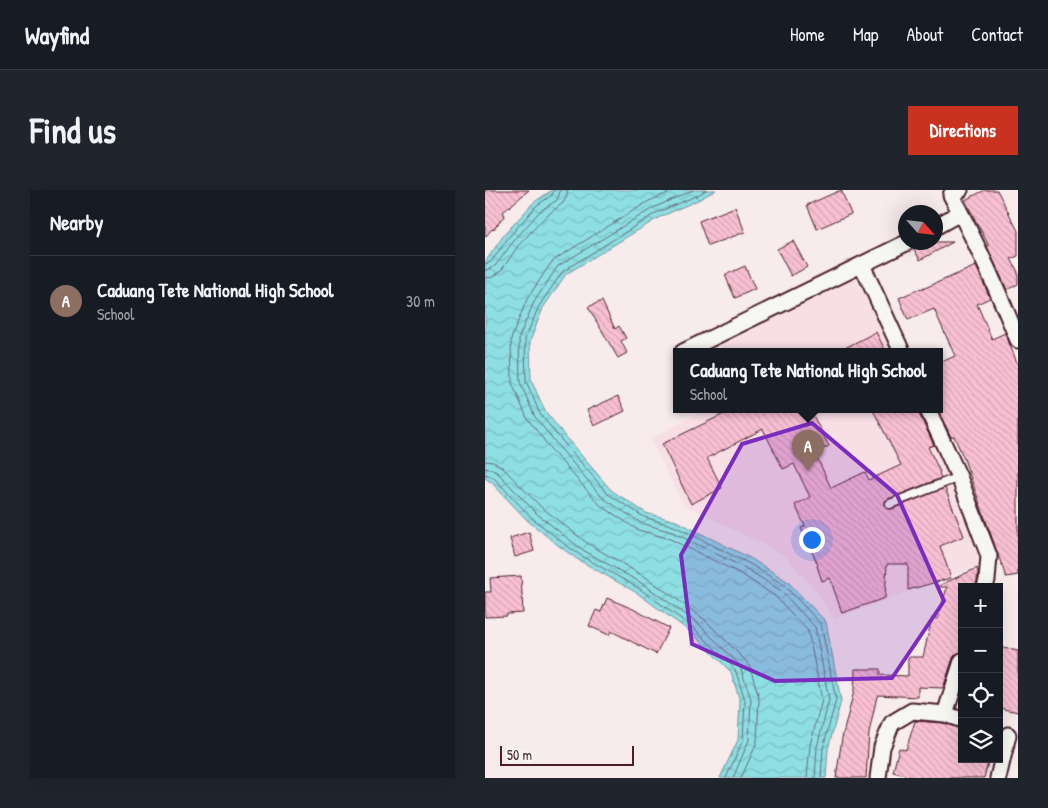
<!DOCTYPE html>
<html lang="en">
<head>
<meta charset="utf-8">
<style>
	body { margin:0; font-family:"Patrick Hand",sans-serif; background:#20242c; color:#f1f3f6 }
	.controls { position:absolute; right:15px; bottom:15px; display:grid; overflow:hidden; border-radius:0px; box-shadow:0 5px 20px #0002 }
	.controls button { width:45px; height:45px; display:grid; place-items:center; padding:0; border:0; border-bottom:1px solid #363941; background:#171b24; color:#f1f3f6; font:25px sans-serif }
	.compass { position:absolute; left:413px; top:15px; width:45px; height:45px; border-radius:50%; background:#171b24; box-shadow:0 5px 20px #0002; rotate:117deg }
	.scale { position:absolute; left:15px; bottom:12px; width:134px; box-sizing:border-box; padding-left:5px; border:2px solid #4a1f2b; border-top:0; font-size:14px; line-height:18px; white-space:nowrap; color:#4a1f2b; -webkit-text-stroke:4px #f6f6f2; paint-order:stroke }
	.you { position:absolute; left:326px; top:349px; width:18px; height:18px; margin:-12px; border:4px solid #fff; border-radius:50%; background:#1a73e8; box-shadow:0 0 0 8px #1a73e833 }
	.badge { display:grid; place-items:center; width:32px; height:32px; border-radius:50%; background:#c8321e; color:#fff; font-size:16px; font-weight:700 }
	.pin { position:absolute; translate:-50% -41px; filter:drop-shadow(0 1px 2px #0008) }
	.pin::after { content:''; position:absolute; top:26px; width:18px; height:15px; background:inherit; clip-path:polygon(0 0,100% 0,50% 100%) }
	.popup { position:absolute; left:188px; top:158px; width:270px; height:65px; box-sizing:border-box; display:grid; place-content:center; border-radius:0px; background:#171b24; filter:drop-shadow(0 1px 4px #0005); font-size:16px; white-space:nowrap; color:#9ea1a6 }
	.popup b { font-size:19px; color:#f1f3f6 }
	.popup::after { content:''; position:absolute; left:50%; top:100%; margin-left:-10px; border:10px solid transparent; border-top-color:#171b24 }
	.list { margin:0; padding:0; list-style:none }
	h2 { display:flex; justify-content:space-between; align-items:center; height:65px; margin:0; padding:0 20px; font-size:21px }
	h2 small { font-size:16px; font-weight:400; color:#9ea1a6 }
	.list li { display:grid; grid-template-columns:32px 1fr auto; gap:15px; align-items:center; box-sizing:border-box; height:90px; padding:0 20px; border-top:1px solid #363941 }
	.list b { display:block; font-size:19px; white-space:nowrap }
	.list p { margin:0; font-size:16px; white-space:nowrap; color:#9ea1a6 }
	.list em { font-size:16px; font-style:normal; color:#9ea1a6 }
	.icon { flex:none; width:28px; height:28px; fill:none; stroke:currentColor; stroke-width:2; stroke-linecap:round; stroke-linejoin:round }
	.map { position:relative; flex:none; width:533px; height:588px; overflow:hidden; border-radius:0px }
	header { display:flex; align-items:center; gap:30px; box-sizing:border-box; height:70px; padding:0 25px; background:#171b24; border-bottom:1px solid #363941 }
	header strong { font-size:24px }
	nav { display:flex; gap:28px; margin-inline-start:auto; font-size:18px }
	.intro { display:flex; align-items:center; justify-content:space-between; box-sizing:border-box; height:120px; padding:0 30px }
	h1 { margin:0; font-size:35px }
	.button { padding:12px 22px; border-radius:0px; background:#c8321e; color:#fff; font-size:18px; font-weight:700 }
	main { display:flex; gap:30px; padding:0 30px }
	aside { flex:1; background:#171b24; border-radius:0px; box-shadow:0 5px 20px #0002 }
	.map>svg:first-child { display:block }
</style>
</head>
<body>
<header>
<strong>Wayfind</strong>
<nav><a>Home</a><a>Map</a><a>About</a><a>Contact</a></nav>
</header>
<div class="intro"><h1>Find us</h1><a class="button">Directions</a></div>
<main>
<aside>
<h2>Nearby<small></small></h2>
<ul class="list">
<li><span class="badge" style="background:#8d6e63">A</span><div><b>Caduang Tete National High School</b><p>School</p></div><em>30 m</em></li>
</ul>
</aside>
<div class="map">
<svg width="533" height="588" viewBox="0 0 533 588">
	<defs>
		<pattern id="water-waves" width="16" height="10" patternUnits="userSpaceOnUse" patternTransform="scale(1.25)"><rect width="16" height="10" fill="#8ddfe4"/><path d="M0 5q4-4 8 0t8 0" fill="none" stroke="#7bbfc4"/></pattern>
		<pattern id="building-back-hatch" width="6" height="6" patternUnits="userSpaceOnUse" patternTransform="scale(1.25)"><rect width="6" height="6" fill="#f9c0d4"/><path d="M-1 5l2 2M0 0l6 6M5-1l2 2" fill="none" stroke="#d7a5b6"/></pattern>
	</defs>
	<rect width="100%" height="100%" fill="#f7ebec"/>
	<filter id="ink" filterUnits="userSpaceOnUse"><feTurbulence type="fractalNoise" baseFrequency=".02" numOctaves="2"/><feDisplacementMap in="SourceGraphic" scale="10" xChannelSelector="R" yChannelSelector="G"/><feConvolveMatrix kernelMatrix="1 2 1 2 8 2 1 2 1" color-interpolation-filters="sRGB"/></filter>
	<g filter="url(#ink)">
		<path fill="#f8dee5" d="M 371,89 L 408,162 L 240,162 L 236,155 Z
			M 219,220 L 437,220 L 450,245 L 497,362 L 497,374 L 350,429 L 328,397 L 299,365 L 198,314 L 165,249 Z"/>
		<path fill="url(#water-waves)" stroke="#72929a" d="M 67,0 L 231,0 L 215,9 L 173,28 L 81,84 L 58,118 L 45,151 L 46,190 L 60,221 L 83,250 L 126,300 L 161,323 L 191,331 L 265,368 L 302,391 L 341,432 L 356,511 L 343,559 L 341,588 L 235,588 L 253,550 L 255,511 L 246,482 L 207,443 L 152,403 L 92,369 L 74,356 L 43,331 L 6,292 L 0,288 L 0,72 L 19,45 L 48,13 Z"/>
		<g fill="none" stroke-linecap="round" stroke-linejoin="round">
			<path stroke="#656c75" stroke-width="1" d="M 190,0 L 164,11 L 72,68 L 66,73 L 42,109 L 26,149 L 27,193 L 42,228 L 68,262 L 115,315 L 153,340 L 185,349 L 256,384 L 290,406 L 323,441 L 337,510 L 325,555 L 322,588
				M 208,0 L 168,18 L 73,76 L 49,112 L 34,147 L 35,192 L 50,227 L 74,257 L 118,308 L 156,333 L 187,342 L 260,378 L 295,400 L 330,437 L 344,510 L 332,557 L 330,588
				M 221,0 L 213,5 L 171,23 L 78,81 L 54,116 L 40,149 L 41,191 L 55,224 L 79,253 L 123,304 L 159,327 L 189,336 L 263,373 L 299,395 L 336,434 L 351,510 L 338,558 L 336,588
				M 0,74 L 6,72 L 23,48 L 51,16 L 67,5 L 69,0
				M 0,80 L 5,79 L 10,76 L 28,52 L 55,21 L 72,10 L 74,5 L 75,0
				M 0,88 L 8,87 L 16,81 L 33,56 L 60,27 L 78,13 L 82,6 L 82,0
				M 0,271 L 8,272 L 17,277 L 56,317 L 102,353 L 162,388 L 219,429 L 261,471 L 265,477 L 274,508 L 272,551 L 270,557 L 256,588
				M 0,278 L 6,279 L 13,283 L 51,323 L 81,347 L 98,360 L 158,394 L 214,434 L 255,476 L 266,509 L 264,550 L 248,588
				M 0,284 L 3,285 L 9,288 L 46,327 L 77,352 L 95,365 L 155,399 L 210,439 L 250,479 L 260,510 L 258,550 L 241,588"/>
		</g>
		<path fill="url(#building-back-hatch)" stroke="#4a1f2b" d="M 0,0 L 44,0 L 18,22 L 20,25 L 8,40 L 7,39 L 0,47 Z
			M 356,0 L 366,24 L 332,39 L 322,15 Z
			M 500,0 L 512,0 L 533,41 L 533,66 L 526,69 L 533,82 L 533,94 L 522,100 L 502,56 L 504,56 L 480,10 Z
			M 250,17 L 260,42 L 223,56 L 214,31 Z
			M 308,51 L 322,77 L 306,86 L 292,59 Z
			M 432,52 L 468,52 L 435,70 L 429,59 L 431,57 Z
			M 260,76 L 270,99 L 250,108 L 240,85 Z
			M 491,76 L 505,108 L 492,114 L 507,149 L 520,143 L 533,175 L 533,385 L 521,387 L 479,269 L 469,246 L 466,247 L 453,220 L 454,220 L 454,173 L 470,166 L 449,119 L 423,130 L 414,108 L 434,99 L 435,100 Z
			M 117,111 L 130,139 L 134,136 L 141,148 L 136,151 L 142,163 L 133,168 L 103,117 Z
			M 391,142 L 401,162 L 352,162 Z
			M 133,206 L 140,221 L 109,236 L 102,220 Z
			M 247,220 L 325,220 L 344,256 L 330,263 L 346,298 L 380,282 L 384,290 L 416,275 L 388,220 L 434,220 L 434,224 L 449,255 L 443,257 L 455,282 L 454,283 L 456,288 L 403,309 L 400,311 L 400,316 L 402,319 L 407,319 L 460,298 L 479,346 L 455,356 L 466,388 L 423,400 L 423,374 L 402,374 L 400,408 L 357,423 L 345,388 L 337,391 L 332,376 L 333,375 L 316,338 L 320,336 L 310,315 L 325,307 L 309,274 L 298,279 L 278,239 L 222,268 L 237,298 L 206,314 L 177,254 Z
			M 44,342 L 49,361 L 30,367 L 25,348 Z
			M 492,378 L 493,382 L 491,397 L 477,397 L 477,462 L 471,464 L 468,468 L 458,498 L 433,497 L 433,507 L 393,505 L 393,506 L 392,506 L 384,543 L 381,588 L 351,588 L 357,548 L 369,501 L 370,479 L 395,479 L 395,485 L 423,486 L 423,467 L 438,467 L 447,428 L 453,429 L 462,397 L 451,397 Z
			M 36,386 L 38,423 L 22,424 L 22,426 L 0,427 L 0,402 L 6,402 L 5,388 Z
			M 122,408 L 148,419 L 184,438 L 171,464 L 126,441 L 124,445 L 104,436 L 111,420 L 116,422 Z
			M 514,457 L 533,461 L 533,522 L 514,518 Z
			M 430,531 L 458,533 L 477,539 L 477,569 L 504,569 L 499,588 L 431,588 L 408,582 L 414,558 L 421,560 Z"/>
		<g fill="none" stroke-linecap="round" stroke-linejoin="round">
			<g stroke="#4a1f2b" stroke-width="11">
				<path id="service" d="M 405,314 L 474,287"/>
			</g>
			<g stroke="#4a1f2b" stroke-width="19">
				<path id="minor" d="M 475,0 L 466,5 C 491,51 513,101 533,150
					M 450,37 L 475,23
					M 377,75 L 417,162
					M 198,162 L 423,52
					M 443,220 L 474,287 L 504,366 L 502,390 L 500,397
					M 460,524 L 477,471
					M 393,588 L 397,557 L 407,533 L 427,521 L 460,524 L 477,530
					M 513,588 L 523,545"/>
			</g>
			<use href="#service" stroke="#f6f6f2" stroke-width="8"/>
			<use href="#minor" stroke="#f6f6f2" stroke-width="15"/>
		</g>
	</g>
	<path fill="#7b2cbf" fill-opacity="0.2" stroke="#7b2cbf" stroke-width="4" stroke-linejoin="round" d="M 327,233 L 412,305 L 459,411 L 407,488 L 290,491 L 207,454 L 196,365 L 257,254 Z"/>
</svg>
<div class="controls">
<button>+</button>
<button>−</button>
<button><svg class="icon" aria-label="locate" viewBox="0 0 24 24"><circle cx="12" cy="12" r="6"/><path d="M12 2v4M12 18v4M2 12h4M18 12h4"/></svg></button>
<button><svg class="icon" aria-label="layers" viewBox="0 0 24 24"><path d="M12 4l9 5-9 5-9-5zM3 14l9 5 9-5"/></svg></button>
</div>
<svg class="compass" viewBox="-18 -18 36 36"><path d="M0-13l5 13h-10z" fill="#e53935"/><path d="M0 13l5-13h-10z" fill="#9ea1a6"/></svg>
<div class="scale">50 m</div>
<div class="you"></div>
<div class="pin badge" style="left:323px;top:281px;background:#8d6e63">A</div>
<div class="popup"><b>Caduang Tete National High School</b>School</div>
</div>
</main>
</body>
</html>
